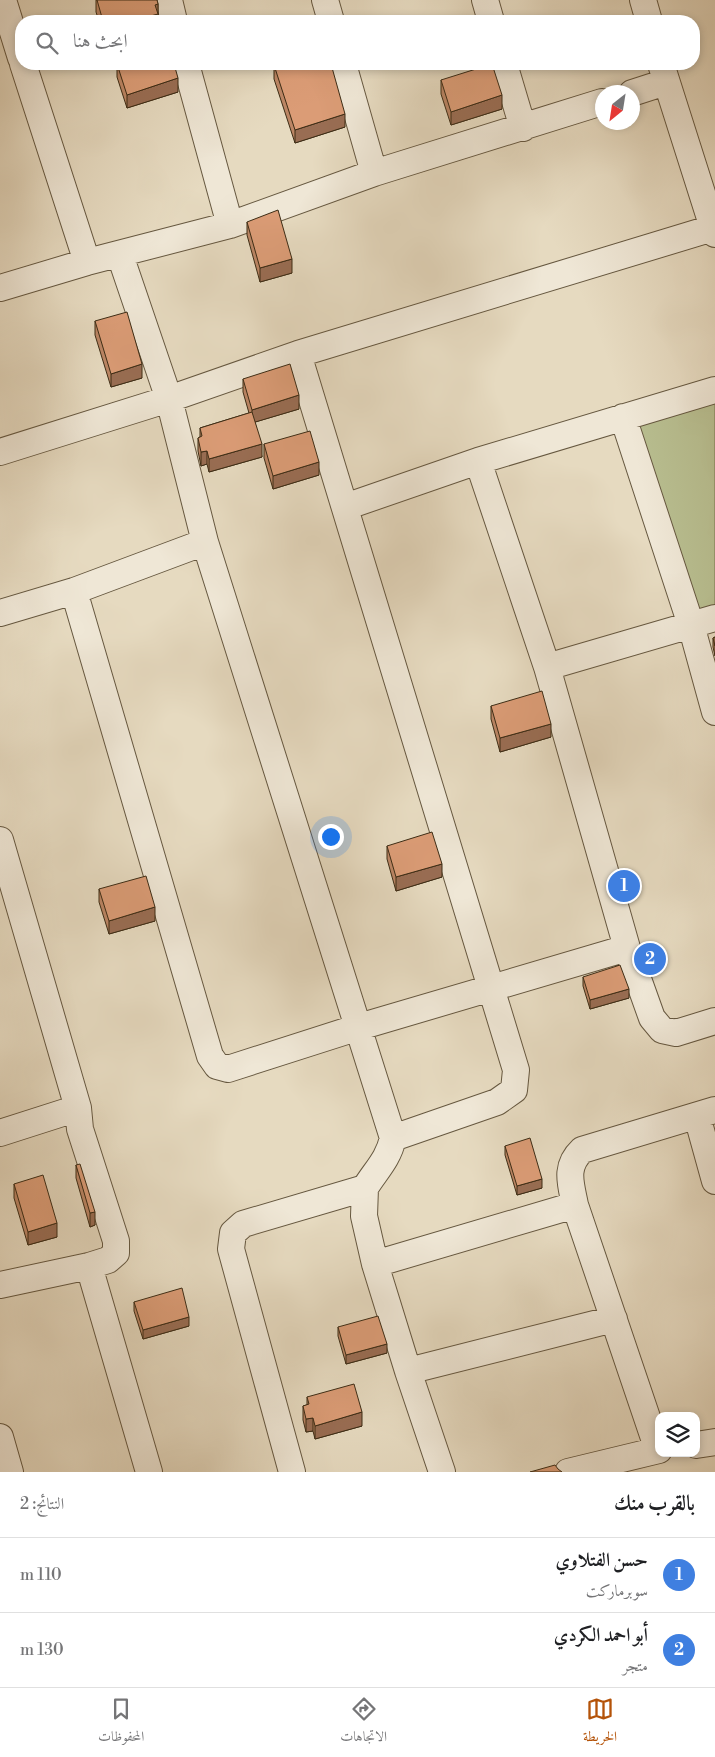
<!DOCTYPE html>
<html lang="ar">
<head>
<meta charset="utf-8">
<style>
	body { margin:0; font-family:"Libre Bodoni",Amiri,serif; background:#f2f2f2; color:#202124; direction:rtl }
	.controls { position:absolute; right:15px; bottom:15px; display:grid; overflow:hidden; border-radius:10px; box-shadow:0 2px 8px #0003 }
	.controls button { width:45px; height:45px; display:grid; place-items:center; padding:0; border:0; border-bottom:1px solid #e0e0e0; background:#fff; color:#202124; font:25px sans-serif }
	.compass { position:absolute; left:595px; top:85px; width:45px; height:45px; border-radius:50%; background:#fff; box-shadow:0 2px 8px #0003; rotate:210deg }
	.you { position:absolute; left:330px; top:836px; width:18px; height:18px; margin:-12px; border:4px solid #fff; border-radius:50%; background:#1a73e8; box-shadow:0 0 0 8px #1a73e833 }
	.badge { display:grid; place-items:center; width:32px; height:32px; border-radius:50%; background:#b45309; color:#fff; font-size:16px; font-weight:700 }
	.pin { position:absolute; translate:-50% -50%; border:2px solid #fff; box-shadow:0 1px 5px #0006 }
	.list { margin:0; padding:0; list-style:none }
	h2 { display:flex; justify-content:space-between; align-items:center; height:65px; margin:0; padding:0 20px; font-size:21px }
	h2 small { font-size:16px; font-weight:400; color:#757577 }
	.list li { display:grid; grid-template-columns:32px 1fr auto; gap:15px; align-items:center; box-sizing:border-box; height:75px; padding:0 20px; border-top:1px solid #e0e0e0 }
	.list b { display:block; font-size:19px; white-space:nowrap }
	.list p { margin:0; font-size:16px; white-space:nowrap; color:#757577 }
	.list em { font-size:16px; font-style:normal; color:#757577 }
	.icon { flex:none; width:28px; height:28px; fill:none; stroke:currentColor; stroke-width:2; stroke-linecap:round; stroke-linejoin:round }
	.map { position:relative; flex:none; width:715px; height:1472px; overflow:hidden; direction:ltr }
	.search { position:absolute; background:#fff; box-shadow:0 2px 8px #0003; left:15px; right:15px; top:15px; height:55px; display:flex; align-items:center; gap:12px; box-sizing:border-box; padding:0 18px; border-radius:20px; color:#757577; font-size:19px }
	.sheet { height:215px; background:#fff }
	nav { display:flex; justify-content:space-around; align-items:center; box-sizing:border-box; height:70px; border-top:1px solid #e0e0e0; background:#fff; font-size:14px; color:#757577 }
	nav a { display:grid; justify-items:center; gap:2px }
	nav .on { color:#b45309 }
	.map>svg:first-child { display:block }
</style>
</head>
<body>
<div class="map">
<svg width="715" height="1472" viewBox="0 0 715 1472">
	<rect width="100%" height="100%" fill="#e6dac0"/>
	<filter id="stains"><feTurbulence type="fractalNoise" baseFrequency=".004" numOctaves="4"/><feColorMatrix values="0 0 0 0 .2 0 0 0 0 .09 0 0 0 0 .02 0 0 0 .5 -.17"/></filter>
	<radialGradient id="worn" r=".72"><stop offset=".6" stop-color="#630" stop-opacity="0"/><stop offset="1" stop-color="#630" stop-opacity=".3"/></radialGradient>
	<path fill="#b8be90" stroke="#7a7552" d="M 715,390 L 715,616 L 691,625 L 623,417 Z"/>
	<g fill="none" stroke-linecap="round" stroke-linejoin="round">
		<g stroke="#665840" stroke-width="28">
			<path id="minor" d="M 3,0 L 21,58
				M 169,0 L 174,21
				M 325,0 L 331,21
				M 485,0 L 491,21
				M 643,0 L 649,21
				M 23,64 L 87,262
				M 186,64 L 230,225
				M 343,64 L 374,173
				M 504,64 L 523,128
				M 661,64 L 715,234
				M 632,93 L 666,82
				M 120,255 L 169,399 L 205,542 L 393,1138 C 388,1160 376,1170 365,1188 L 243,1224 L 233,1233 L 231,1249 L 292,1472
				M 0,288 L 87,262 L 230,225 L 374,173 L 602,102
				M 298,354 L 516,1070 L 514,1090 L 497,1102 L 393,1138
				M 623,417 L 691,625 L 715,712
				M 0,452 L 169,399 L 298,354 L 713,228
				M 478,461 L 547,667 L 627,948 L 652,1018 L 662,1030 L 676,1033 L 715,1021
				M 345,507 L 478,461 L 715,390
				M 74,591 L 210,1056 L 217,1066 L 228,1069 L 359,1027 L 627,948
				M 0,613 L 74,591 L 205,542
				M 547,667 L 715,618
				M 0,840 L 78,1108 L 80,1129 L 116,1241 L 116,1253 L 108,1260 L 89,1266 L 0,1285
				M 697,1116 L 715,1181
				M 0,1133 L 78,1108
				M 365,1188 L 364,1216 L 375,1264 L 408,1371 L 442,1472
				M 375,1264 L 575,1205
				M 89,1266 L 149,1472
				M 408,1371 L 614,1319
				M 0,1437 L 10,1472
				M 696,1445 L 715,1442
				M 658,1450 L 575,1205 C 571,1184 564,1167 582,1150 L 715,1110
				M 568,1472 L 659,1450"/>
		</g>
		<use href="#minor" stroke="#efe7d6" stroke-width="26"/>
	</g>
	<path fill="#bc8665" stroke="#3c2c15" d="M 96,0 L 157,0 L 158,4 L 158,21 L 99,21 L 96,12 Z
		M 117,64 L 178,92 L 127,108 L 117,77 Z
		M 274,65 L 345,127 L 295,143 L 274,79 Z
		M 441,80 L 502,109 L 451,125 L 441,94 Z
		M 247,222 L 292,273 L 260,282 L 247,235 Z
		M 95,321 L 142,378 L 111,387 L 95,335 Z
		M 243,379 L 299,409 L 255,422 L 262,457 L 209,472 L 207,464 L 201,466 L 198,451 L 198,438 L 200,437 L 200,428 L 249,413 L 243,392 Z
		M 264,444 L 319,475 L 273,489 L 264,458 Z
		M 715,637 L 715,656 L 713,647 L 713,638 Z
		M 491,706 L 551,737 L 500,752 L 491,719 Z
		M 387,846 L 442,877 L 396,891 L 387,859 Z
		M 99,889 L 155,921 L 109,934 L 99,902 Z
		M 583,977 L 629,998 L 590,1009 L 583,986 Z
		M 505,1146 L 542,1188 L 517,1195 L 505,1155 Z
		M 76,1165 L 95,1225 L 90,1227 L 76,1178 Z
		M 14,1184 L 57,1237 L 28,1245 L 14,1198 Z
		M 134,1302 L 189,1326 L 143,1339 L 134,1311 Z
		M 338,1327 L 387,1353 L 346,1364 L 338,1336 Z
		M 307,1397 L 362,1426 L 315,1439 L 313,1431 L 306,1432 L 303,1420 L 303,1406 L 307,1405 Z"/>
	<path fill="#996d53" stroke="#3c2c15" d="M 158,4 L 158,21 L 132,21 L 155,5 Z
		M 178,78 L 178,92 L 127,108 L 127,95 Z
		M 502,95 L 502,109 L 451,125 L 451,112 Z
		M 345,114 L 345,127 L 295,143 L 295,130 Z
		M 292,259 L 292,273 L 260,282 L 260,268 Z
		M 142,364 L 142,378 L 111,387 L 111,374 Z
		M 299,395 L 299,409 L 252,423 L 252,410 Z
		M 262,444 L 262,457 L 209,472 L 209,459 Z
		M 207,451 L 207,464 L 201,466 L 201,452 Z
		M 319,462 L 319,475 L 273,489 L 273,476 Z
		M 551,724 L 551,737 L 500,752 L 500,738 Z
		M 442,864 L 442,877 L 396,891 L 396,877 Z
		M 155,907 L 155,921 L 109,934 L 109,921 Z
		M 629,989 L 629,998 L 590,1009 L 590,1000 Z
		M 542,1179 L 542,1188 L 517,1195 L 517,1186 Z
		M 95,1212 L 95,1225 L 90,1227 L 90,1213 Z
		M 57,1223 L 57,1237 L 28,1245 L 28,1232 Z
		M 189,1317 L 189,1326 L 143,1339 L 143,1330 Z
		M 387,1344 L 387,1353 L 346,1364 L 346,1355 Z
		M 362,1412 L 362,1426 L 315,1439 L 315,1426 Z
		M 313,1418 L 313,1431 L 306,1432 L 306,1419 Z"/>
	<path fill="#db9c76" stroke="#3c2c15" d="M 97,0 L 157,0 L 158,4 L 155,5 L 158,14 L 132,21 L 103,21 Z
		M 117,64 L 174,64 L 178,78 L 127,95 Z
		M 279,64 L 331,64 L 345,114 L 295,130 L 274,65 Z
		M 492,64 L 502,95 L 451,112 L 441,80 Z
		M 278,210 L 292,259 L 260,268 L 247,222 Z
		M 127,312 L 142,364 L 111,374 L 95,321 Z
		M 290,364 L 299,395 L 252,410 L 243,379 Z
		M 252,412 L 262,444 L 209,459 L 207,451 L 201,452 L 198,438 L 202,436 L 200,428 Z
		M 310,431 L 319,462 L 273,476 L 264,444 Z
		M 715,637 L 715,646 L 713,638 Z
		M 542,691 L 551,724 L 500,738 L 491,706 Z
		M 432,832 L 442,864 L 396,877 L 387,846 Z
		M 146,876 L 155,907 L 109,921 L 99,889 Z
		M 620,965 L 629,989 L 590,1000 L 583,977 Z
		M 530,1138 L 542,1179 L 517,1186 L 505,1146 Z
		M 80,1164 L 95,1212 L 90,1213 L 76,1165 Z
		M 43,1175 L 57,1223 L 28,1232 L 14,1184 Z
		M 182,1288 L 189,1317 L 143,1330 L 134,1302 Z
		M 378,1316 L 387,1344 L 346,1355 L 338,1327 Z
		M 354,1384 L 362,1412 L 315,1426 L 313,1418 L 306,1419 L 303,1406 L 309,1404 L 307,1397 Z
		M 555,1465 L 558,1469 L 562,1472 L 530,1472 Z"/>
	<rect width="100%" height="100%" filter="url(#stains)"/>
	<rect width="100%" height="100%" fill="url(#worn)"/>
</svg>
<div class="controls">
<button><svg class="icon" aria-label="layers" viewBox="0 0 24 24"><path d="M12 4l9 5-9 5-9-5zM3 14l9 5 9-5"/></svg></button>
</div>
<svg class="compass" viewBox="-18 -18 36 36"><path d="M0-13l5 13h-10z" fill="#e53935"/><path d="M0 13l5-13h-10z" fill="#757577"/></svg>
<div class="you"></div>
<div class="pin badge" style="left:624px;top:886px;background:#3f7fe0">1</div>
<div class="pin badge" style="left:650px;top:959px;background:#3f7fe0">2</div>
<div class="search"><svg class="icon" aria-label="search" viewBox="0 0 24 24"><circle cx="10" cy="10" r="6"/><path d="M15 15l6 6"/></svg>ابحث هنا</div>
</div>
<section class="sheet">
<h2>بالقرب منك<small>النتائج: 2</small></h2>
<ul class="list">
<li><span class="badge" style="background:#3f7fe0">1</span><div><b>حسن الفتلاوي</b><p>سوبرماركت</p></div><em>110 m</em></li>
<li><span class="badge" style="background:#3f7fe0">2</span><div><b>أبو احمد الكردي</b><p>متجر</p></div><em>130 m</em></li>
</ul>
</section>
<nav>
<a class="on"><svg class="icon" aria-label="map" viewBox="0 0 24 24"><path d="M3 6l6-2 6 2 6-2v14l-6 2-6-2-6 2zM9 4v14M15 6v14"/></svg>الخريطة</a>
<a><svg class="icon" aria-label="directions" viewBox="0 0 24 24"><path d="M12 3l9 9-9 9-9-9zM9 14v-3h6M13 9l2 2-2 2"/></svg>الاتجاهات</a>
<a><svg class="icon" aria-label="saved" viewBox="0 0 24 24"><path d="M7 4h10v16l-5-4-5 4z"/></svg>المحفوظات</a>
</nav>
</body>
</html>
